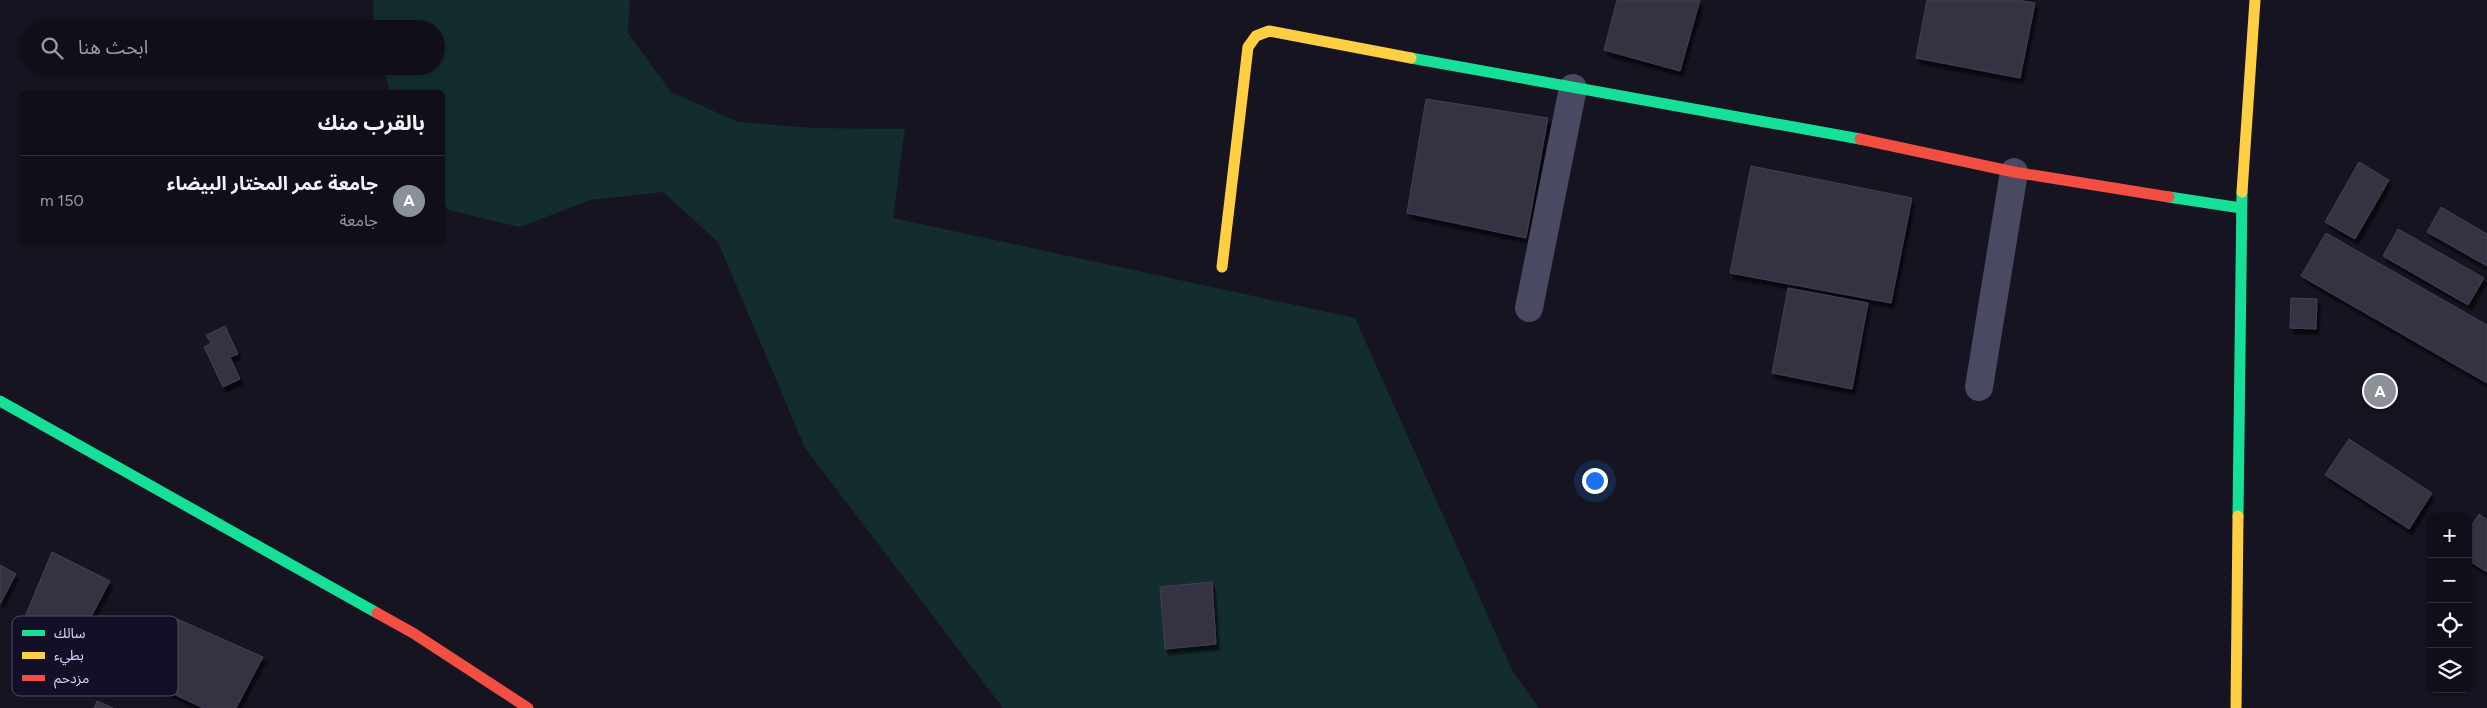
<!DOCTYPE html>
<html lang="ar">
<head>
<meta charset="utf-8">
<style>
	body { margin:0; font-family:Figtree,"Noto Sans Arabic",sans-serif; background:#1e1d26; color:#f1f3f6; direction:rtl }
	.controls { position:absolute; right:15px; bottom:15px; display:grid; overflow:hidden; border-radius:8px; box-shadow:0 1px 4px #0004 }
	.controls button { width:45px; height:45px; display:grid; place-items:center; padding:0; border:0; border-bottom:1px solid #302f38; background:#100f19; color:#f1f3f6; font:25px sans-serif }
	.you { position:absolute; left:1594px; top:480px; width:18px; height:18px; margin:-12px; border:4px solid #fff; border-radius:50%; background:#1a73e8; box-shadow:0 0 0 8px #1a73e833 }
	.badge { display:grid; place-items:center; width:32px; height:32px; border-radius:50%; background:#8c9099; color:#fff; font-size:16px; font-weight:700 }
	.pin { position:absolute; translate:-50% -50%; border:2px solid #fff; box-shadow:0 1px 5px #0006 }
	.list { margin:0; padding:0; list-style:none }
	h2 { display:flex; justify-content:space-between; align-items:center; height:65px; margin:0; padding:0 20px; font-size:21px }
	h2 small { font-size:16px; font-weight:400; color:#9c9ca2 }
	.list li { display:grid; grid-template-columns:32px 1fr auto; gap:15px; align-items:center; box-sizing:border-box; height:90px; padding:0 20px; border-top:1px solid #302f38 }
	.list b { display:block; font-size:19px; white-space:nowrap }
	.list p { margin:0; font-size:16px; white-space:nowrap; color:#9c9ca2 }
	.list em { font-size:16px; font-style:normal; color:#9c9ca2 }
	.icon { flex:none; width:28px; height:28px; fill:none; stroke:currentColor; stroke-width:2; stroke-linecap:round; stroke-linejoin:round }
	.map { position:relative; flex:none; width:2487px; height:708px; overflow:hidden; direction:ltr }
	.search { position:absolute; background:#100f19; box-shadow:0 1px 4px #0004; left:20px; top:20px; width:425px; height:55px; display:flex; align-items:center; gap:12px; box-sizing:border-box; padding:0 18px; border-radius:28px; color:#9c9ca2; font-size:19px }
	.panel { position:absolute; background:#100f19; box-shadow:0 1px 4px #0004; left:20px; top:90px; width:425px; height:155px; border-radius:8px; direction:rtl }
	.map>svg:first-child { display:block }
</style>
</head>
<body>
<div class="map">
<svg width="2487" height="708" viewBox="0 0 2487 708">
	<defs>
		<filter id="shadow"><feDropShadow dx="3" dy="5.5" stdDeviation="1" flood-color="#0009"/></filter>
	</defs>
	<rect width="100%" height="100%" fill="#161421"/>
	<path fill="#132c2d" d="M 373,0 L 630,0 L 628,33 L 671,92 L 738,122 L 814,128 L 905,129 L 893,218 L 1355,318 L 1512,670 L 1539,708 L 1003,708 L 805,448 L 718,242 L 663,192 L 590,200 L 520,227 L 448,210 L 442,200 L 442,92 L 390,92 L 384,66 L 436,66 L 436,29 L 374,29 Z"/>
	<path fill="#343243" stroke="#433f54" filter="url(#shadow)" d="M 1617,0 L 1700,0 L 1680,71 L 1604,50 Z
		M 1927,0 L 2017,0 L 2035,3 L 2020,78 L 1916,58 Z
		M 1426,99 L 1548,118 L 1526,238 L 1407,213 Z
		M 2359,162 L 2389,180 L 2355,239 L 2325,222 Z
		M 1751,166 L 1912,198 L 1891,303 L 1730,273 Z
		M 2441,207 L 2487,234 L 2487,266 L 2427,232 Z
		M 2398,229 L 2484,278 L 2468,305 L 2383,256 Z
		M 2326,233 L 2487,325 L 2487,383 L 2301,276 Z
		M 1788,288 L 1868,303 L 1852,389 L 1772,373 Z
		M 2291,298 L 2317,299 L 2316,329 L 2290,328 Z
		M 225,326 L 238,354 L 230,357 L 240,379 L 223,387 L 204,347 L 211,343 L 206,335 Z
		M 2349,439 L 2432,493 L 2409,529 L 2325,475 Z
		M 2479,514 L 2487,520 L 2487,572 L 2468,560 L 2468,531 Z
		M 52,552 L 110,581 L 71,654 L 19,631 Z
		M 0,565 L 16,574 L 0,604 Z
		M 1212,582 L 1216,644 L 1165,649 L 1160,587 Z
		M 175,618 L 263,657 L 236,708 L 203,708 L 144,680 Z
		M 97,701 L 113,708 L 94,708 Z"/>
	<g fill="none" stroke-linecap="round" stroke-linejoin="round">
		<path stroke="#4a4962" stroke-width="28" d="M 1529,308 L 1573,88
			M 1979,387 L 2014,172"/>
		<path stroke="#16e098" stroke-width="11" d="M 1411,58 L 1860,139
			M 2169,197 L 2241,208
			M 0,401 L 377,613
			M 2238,516 L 2242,192"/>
		<path stroke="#ffcf43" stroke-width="11" d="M 2242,192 L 2255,0
			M 1222,267 L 1248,47 L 1256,36 L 1269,31 L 1411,58
			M 2236,708 L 2238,516"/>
		<path stroke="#f24e42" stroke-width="11" d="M 1860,139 L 2014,172 L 2169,197
			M 377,613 L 413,633 L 528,708"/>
	</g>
	<rect x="12" y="616" width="166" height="80" rx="8" fill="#130f26" stroke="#4e4a67" stroke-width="1"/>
	<rect x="22" y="630" width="23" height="6" fill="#16e098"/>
	<rect x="22" y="652" width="23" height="7" fill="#ffcf43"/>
	<rect x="22" y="675" width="23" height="6" fill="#f24e42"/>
	<g font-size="14" fill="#d9d4ff">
		<text x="54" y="638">سالك</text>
		<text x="54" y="660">بطيء</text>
		<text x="54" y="683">مزدحم</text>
	</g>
</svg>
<div class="controls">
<button>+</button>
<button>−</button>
<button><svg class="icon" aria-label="locate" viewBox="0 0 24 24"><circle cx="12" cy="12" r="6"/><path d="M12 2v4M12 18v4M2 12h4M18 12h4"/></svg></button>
<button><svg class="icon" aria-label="layers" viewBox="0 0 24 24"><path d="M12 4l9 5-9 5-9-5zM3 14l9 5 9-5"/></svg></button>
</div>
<div class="you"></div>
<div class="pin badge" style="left:2380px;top:391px">A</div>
<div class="search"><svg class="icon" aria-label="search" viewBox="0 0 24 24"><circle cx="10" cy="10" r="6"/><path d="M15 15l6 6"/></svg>ابحث هنا</div>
<section class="panel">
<h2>بالقرب منك<small></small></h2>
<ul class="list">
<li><span class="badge">A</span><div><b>جامعة عمر المختار البيضاء</b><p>جامعة</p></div><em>150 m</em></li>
</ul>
</section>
</div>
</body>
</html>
